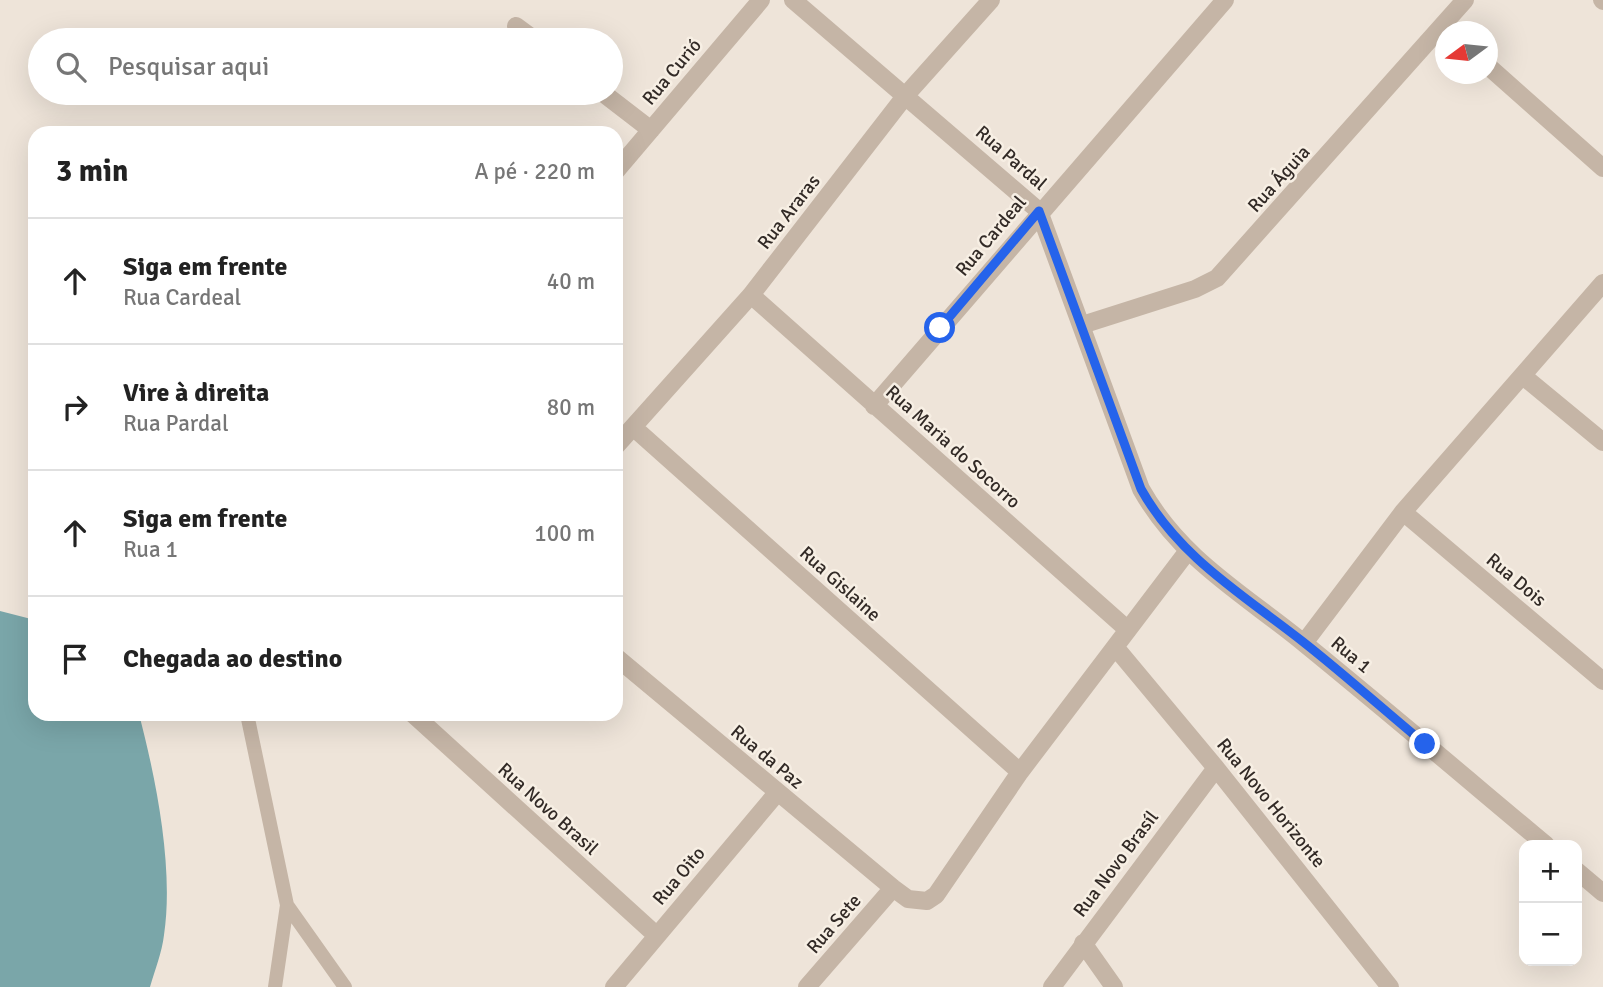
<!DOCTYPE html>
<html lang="pt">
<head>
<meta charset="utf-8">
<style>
	body { margin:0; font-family:Signika,sans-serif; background:#f2f2f2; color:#222 }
	.controls { position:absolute; right:21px; bottom:21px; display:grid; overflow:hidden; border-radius:14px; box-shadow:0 7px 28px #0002 }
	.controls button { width:63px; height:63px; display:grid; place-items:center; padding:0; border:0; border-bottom:2px solid #e0e0e0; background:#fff; color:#222; font:35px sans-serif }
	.compass { position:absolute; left:1435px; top:21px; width:63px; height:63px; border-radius:50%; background:#fff; box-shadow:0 7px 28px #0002; rotate:255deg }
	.stop { position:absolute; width:21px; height:21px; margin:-16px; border:5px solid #2563eb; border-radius:50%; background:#fff }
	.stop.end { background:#2563eb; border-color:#fff; box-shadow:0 2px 7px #0008 }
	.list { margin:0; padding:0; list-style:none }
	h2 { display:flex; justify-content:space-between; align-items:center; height:91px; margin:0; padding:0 28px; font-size:30px }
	h2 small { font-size:23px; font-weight:400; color:#767676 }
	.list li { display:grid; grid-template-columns:46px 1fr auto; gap:21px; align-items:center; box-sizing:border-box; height:126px; padding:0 28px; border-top:2px solid #e0e0e0 }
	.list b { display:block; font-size:26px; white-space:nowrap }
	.list p { margin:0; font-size:23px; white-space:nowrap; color:#767676 }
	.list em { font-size:23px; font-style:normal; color:#767676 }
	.icon { flex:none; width:38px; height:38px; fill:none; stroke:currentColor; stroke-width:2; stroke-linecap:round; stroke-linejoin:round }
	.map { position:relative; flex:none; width:1603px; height:987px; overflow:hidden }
	.search { position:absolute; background:#fff; box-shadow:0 7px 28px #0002; left:28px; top:28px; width:595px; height:77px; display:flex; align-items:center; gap:18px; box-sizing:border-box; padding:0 24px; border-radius:38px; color:#767676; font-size:26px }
	.panel { position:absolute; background:#fff; box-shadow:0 7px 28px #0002; left:28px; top:126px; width:595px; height:595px; border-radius:21px }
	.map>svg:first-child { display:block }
</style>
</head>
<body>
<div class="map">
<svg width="1603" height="987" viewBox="0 0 1603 987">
	<rect width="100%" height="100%" fill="#eee4d9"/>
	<path fill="#7aa6a9" d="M 0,611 L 35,620 L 35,714 L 139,714 C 156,779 174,868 164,935 C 162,952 155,970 150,987 L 0,987 Z"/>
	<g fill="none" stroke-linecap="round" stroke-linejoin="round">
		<path stroke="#c5b5a6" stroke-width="14" d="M 247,714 L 287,905 L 275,987
			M 287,905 L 345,987"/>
		<path stroke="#c5b5a6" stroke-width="18" d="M 793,0 L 1039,211 L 1141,489 C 1181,560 1244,594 1305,644 C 1386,710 1466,778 1546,845
			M 1602,0 L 1603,1
			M 516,26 L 535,40
			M 1488,66 L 1603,168
			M 603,93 L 651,130
			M 616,171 L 761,0
			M 751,295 L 1128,630
			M 1082,325 L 1195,289 L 1217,278 L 1465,0
			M 1523,376 L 1603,442
			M 874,406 L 1225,0
			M 633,427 L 1020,772
			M 616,446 L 751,295 L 906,95 L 991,0
			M 1403,512 L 1603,681
			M 1304,643 L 1403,512 L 1603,283
			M 1116,648 L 1216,768 L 1390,987
			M 616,657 L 893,888 L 908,899 L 927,901 L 936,895 L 1020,772 L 1187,552
			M 413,714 L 656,935
			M 1577,871 L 1603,893
			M 1083,943 L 1114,987
			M 614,987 L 777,793
			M 807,987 L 893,888
			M 1052,987 L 1216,768"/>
	</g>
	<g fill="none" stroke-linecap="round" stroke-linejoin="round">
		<path stroke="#2563eb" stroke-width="9" d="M 940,328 L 1039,211 L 1141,489 C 1179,557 1242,594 1302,641 C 1344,674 1384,710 1425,744"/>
	</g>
	<g text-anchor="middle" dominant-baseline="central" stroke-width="5" stroke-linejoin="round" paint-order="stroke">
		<g font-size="19" fill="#322a26" stroke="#f7efe4">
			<text transform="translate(672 72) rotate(-50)">Rua Curió</text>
			<text transform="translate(1011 158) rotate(41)">Rua Pardal</text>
			<text transform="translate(1279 179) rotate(-48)">Rua Águia</text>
			<text transform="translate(789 212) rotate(-52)">Rua Araras</text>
			<text transform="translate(991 236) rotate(-50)">Rua Cardeal</text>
			<text transform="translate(953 447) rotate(42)">Rua Maria do Socorro</text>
			<text transform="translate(1516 580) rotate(40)">Rua Dois</text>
			<text transform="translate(840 584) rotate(42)">Rua Gislaine</text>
			<text transform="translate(1351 655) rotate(40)">Rua 1</text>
			<text transform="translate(767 757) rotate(40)">Rua da Paz</text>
			<text transform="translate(1271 803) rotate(51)">Rua Novo Horizonte</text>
			<text transform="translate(548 809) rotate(42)">Rua Novo Brasil</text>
			<text transform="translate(1116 864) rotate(-53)">Rua Novo Brasíl</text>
			<text transform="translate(679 876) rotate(-50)">Rua Oito</text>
			<text transform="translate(834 924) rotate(-49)">Rua Sete</text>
		</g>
	</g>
</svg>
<div class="controls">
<button>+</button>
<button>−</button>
</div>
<svg class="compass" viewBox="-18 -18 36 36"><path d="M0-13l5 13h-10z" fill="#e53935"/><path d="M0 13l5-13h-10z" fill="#767676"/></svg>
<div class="stop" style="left:940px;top:328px"></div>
<div class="stop end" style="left:1425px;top:744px"></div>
<div class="search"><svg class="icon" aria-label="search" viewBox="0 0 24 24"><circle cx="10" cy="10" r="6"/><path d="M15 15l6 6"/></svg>Pesquisar aqui</div>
<section class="panel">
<h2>3 min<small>A pé · 220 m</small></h2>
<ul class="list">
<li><svg class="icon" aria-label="ahead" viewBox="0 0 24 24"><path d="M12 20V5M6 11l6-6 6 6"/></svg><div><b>Siga em frente</b><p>Rua Cardeal</p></div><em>40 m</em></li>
<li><svg class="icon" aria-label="right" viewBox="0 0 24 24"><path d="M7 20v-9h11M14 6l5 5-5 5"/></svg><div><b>Vire à direita</b><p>Rua Pardal</p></div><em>80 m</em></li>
<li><svg class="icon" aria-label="ahead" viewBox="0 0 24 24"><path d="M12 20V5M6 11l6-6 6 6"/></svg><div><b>Siga em frente</b><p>Rua 1</p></div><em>100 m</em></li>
<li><svg class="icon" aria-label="arrive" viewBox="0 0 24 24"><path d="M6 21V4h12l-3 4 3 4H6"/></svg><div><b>Chegada ao destino</b></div></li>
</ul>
</section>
</div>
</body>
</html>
